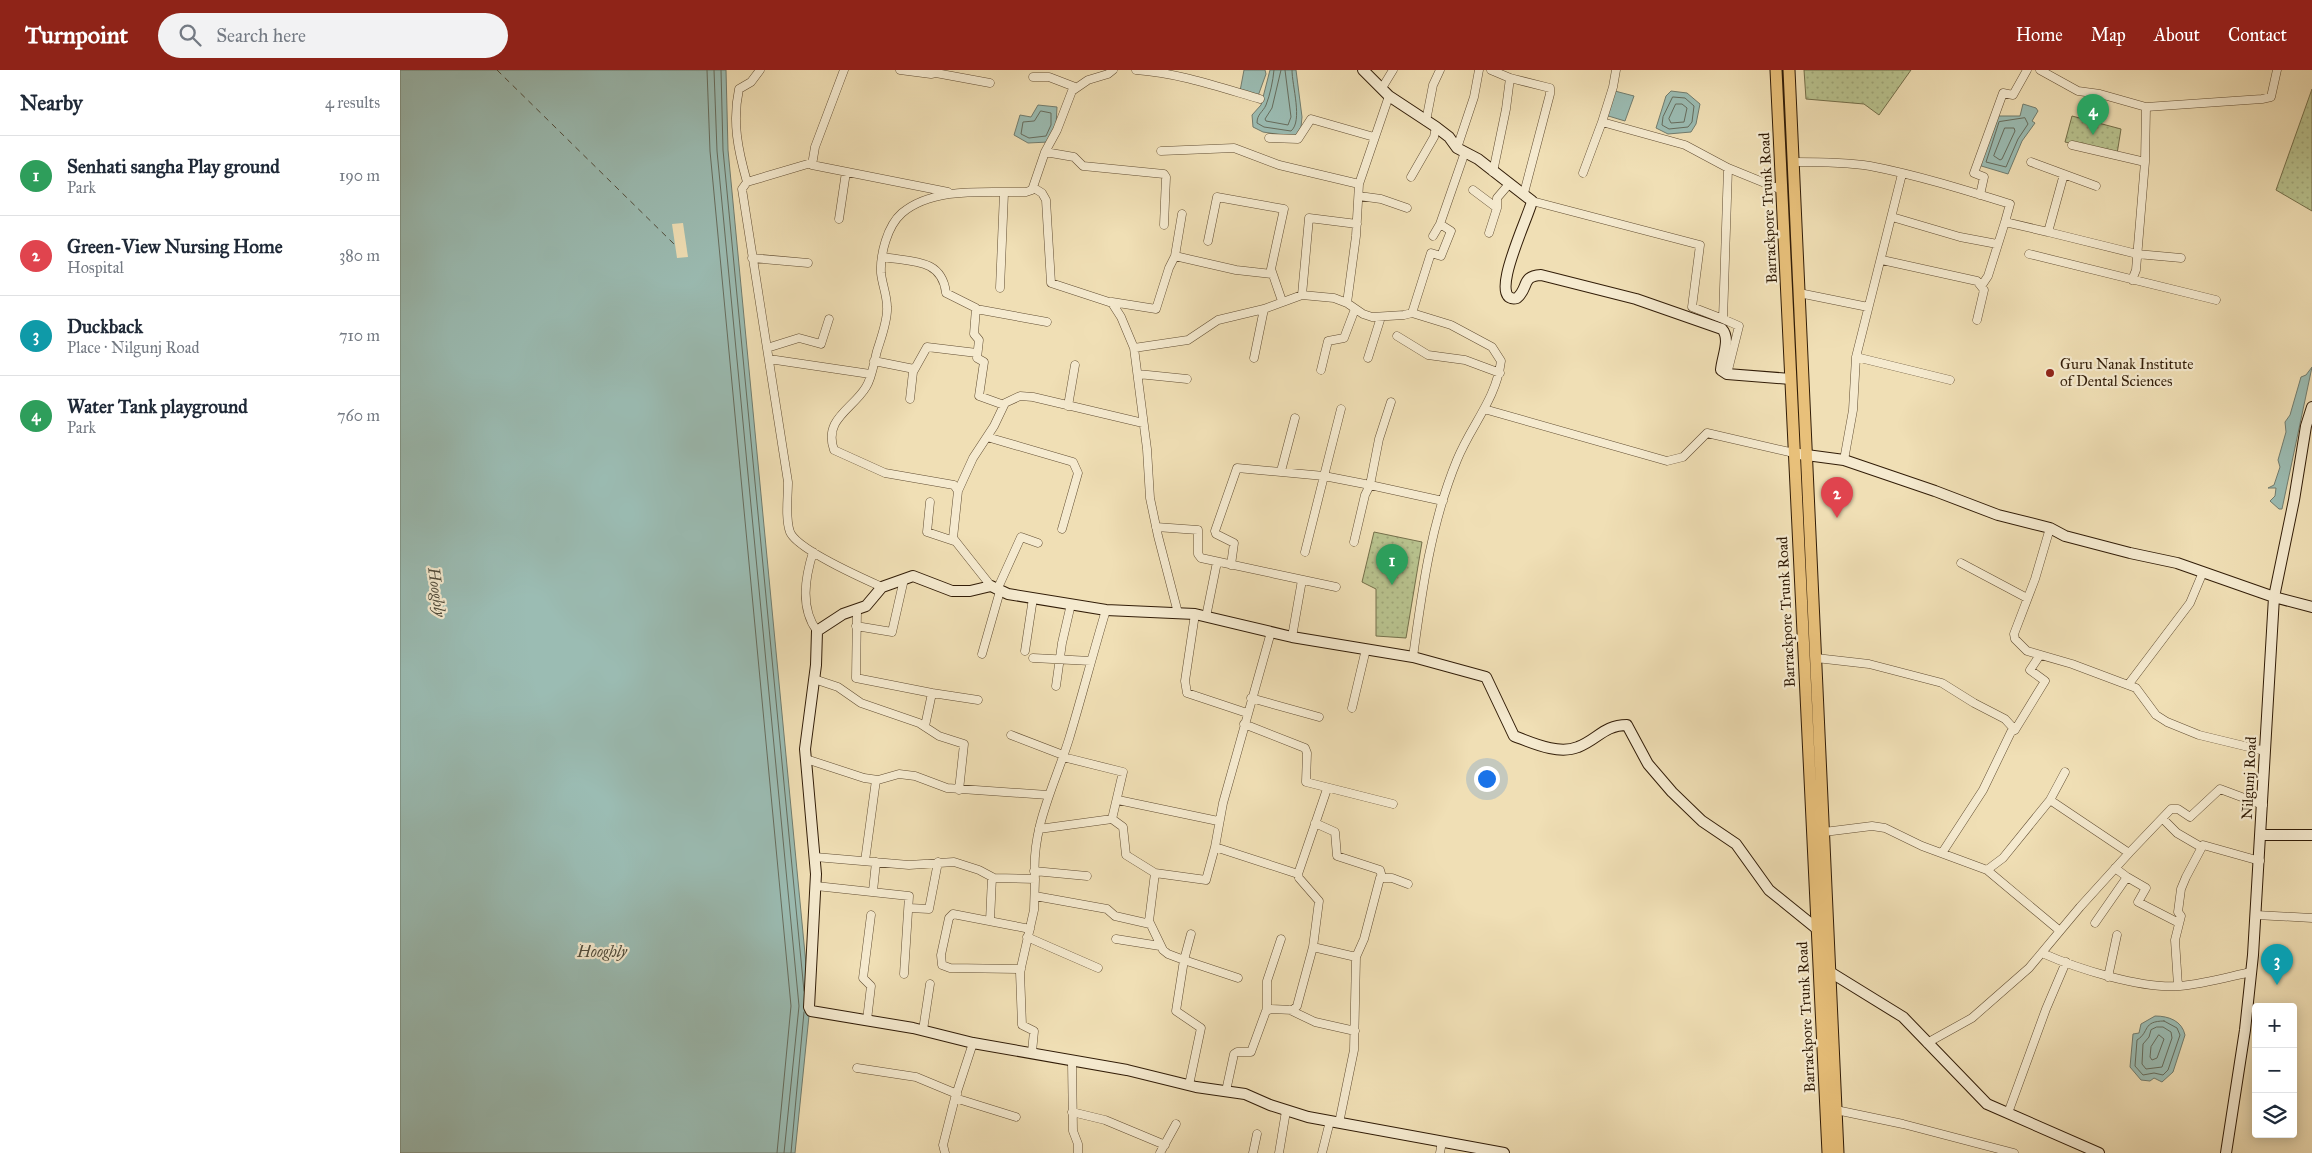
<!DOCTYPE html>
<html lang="en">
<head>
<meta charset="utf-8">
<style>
	body { margin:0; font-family:"IM FELL Great Primer",serif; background:#f2f2f3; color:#1f2937 }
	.controls { position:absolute; right:15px; bottom:15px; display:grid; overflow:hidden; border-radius:5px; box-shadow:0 2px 12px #0003 }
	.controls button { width:45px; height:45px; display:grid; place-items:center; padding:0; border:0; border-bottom:1px solid #e0e1e3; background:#fff; color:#1f2937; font:25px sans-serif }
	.you { position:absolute; left:1086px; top:708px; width:18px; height:18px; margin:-12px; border:4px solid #fff; border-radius:50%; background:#1a73e8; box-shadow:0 0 0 8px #1a73e833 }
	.badge { display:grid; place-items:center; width:32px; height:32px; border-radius:50%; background:#8f2418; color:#fff; font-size:16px; font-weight:700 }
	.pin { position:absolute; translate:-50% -41px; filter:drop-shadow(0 1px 2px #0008) }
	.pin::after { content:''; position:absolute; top:26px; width:18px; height:15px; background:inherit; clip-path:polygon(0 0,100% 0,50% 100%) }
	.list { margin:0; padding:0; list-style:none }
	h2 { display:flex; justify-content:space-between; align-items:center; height:65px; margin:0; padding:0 20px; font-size:21px }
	h2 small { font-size:16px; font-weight:400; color:#747a83 }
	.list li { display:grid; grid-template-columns:32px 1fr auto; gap:15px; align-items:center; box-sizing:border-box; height:80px; padding:0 20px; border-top:1px solid #e0e1e3 }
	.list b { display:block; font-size:19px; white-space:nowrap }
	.list p { margin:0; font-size:16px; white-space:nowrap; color:#747a83 }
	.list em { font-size:16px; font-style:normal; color:#747a83 }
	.icon { flex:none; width:28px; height:28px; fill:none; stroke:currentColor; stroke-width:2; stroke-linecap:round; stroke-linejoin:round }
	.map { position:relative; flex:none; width:1912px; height:1083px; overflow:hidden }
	header { display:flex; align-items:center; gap:30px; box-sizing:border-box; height:70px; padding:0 25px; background:#8f2418; color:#fff }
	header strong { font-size:24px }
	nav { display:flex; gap:28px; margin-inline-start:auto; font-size:18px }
	.search { width:350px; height:45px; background:#f2f2f3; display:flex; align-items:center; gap:12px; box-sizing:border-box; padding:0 18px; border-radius:28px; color:#747a83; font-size:19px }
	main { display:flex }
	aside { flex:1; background:#fff }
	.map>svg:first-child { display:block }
</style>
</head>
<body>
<header>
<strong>Turnpoint</strong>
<div class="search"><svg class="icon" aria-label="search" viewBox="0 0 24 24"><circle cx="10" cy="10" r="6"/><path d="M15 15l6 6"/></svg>Search here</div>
<nav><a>Home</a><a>Map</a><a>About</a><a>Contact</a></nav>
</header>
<main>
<aside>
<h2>Nearby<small>4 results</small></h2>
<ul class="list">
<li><span class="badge" style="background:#2e9e5b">1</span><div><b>Senhati sangha Play ground</b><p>Park</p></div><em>190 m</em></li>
<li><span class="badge" style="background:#e0444e">2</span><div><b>Green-View Nursing Home</b><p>Hospital</p></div><em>380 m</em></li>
<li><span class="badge" style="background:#0f9aa8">3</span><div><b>Duckback</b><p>Place · Nilgunj Road</p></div><em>710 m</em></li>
<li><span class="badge" style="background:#2e9e5b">4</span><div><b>Water Tank playground</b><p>Park</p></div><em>760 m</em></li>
</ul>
</aside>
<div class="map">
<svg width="1912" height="1083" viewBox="0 0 1912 1083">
	<defs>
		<pattern id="park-dots" width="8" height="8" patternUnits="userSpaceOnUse" patternTransform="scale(1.25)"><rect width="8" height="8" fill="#b8c28e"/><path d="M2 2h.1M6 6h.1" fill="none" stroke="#9fa679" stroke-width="1.8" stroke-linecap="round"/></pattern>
	</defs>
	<rect width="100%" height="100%" fill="#f0dfb5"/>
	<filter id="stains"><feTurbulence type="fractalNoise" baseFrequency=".004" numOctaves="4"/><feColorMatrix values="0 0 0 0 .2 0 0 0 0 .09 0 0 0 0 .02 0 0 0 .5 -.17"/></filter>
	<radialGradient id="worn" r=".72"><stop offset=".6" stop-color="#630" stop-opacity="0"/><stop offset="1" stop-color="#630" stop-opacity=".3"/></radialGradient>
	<path fill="url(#park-dots)" stroke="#746f4a" d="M 1404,0 L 1511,0 L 1479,45 L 1464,34 L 1406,29 Z
		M 1912,19 L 1912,141 L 1876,120 Z
		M 1672,46 L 1721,59 L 1717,84 L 1665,72 Z
		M 974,462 L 1022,472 L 1006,568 L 976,566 L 976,519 L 962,512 Z"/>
	<path fill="#9bbcb3" stroke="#717c6e" d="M 0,0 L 326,0 L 328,80 L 410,936 L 395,1083 L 0,1083 Z
		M 844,0 L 865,0 L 866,4 L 858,26 L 840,21 Z
		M 870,0 L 896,0 L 902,47 L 901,57 L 895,67 L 863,62 L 853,57 L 852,45 L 861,35 Z
		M 1211,20 L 1234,26 L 1225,51 L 1205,45 Z
		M 1271,21 L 1287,23 L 1300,34 L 1296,54 L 1291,62 L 1268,64 L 1256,58 L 1266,26 Z
		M 1623,34 L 1636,38 L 1638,41 L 1632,51 L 1635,53 L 1622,71 L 1608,104 L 1578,95 L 1595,46 L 1620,46 Z
		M 638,35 L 657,37 L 656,56 L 649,72 L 628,73 L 614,65 L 620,45 L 631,47 Z
		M 1912,297 L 1882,439 L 1879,439 L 1870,431 L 1875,426 L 1876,418 L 1868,418 L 1874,415 L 1880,397 L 1878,390 L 1886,362 L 1885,352 L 1890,345 L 1901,307 L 1906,305 Z
		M 1755,946 C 1769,946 1782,951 1785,965 L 1773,1002 L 1762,1012 L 1754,1008 L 1750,1011 L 1741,1010 L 1730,997 L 1733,964 L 1739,963 L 1741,954 Z"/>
	<path fill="#f0dfb5" d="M 283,153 L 288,187 L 277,188 L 272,154 Z"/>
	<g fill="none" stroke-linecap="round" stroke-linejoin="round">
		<path stroke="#666c5d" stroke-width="1" d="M 307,0 L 310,81 L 391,936 L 377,1083
			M 314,0 L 317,81 L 399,936 L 384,1083
			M 321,0 L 323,80 L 404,921
			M 874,0 C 873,11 870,25 866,35 C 863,42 857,44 857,53 L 864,57 L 891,61 C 903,51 892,16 892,0
			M 881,0 L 872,38 L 865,49 L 866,51 L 888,55 L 891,47 L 885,0
			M 1273,27 L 1285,28 L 1294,36 L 1292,52 L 1288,57 L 1269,59 L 1262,55 L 1263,47 Z
			M 1276,34 L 1282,34 L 1287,38 L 1284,52 L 1271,53 L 1269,49 Z
			M 641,41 L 651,43 L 651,55 L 646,66 L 629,68 L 621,64 L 623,52 L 634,51 Z
			M 1625,48 L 1628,54 L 1618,69 L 1606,97 L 1586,92 L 1599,52 Z
			M 1605,58 L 1614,58 L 1615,61 L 1602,89 L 1600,90 L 1594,86 Z
			M 1764,951 L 1777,958 L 1780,965 L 1768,1000 L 1763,1005 L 1754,1003 L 1743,1005 L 1735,996 L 1737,970 C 1750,962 1742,951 1764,951 Z
			M 1757,957 L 1763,957 L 1771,962 L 1772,968 L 1762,997 L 1746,999 L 1742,994 L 1743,974 L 1749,967 L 1751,960 Z
			M 1759,965 L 1764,969 L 1757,988 L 1752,990 L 1750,987 L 1751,977 Z
			M 391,1083 L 404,942"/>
		<path stroke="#514c3b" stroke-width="1" stroke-dasharray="6 5" stroke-linecap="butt" d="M 97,0 L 275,175"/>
		<g stroke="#614d32" stroke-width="9">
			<path id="street" d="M 444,0 L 415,77 L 412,95 L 548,122
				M 500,0 L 531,4 L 536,3 L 536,0
				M 736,0 C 779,3 819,17 860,29
				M 1091,0 L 1110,8 L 1106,39 L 1093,102
				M 1216,0 L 1213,17 L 1202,52 L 1285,75 L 1328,98 L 1382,120
				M 1640,0 L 1678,21 L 1700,24 L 1746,37 L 1745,92 L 1736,200 L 1732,210
				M 536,3 L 590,13
				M 633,7 L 649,7 L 675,17
				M 1110,8 L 1150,18 L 1150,24 L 1124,123
				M 982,18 L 993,0
				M 1746,37 L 1862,29 L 1871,27 L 1877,0
				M 1026,51 L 1033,15 L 1040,0
				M 869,68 L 898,69 L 911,49 L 974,67
				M 1672,75 L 1745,92
				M 1057,78 L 1074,27 L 1079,0
				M 761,81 L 834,78 L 879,95 L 959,114
				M 645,82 L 674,87 L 683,96 L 764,104 L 766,107 L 764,155
				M 1394,92 C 1419,92 1445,92 1470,96 C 1517,105 1565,120 1610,134 L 1605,152 L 1648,162
				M 1631,92 L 1696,116
				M 411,93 L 347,112 L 342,119 L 388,412 C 388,427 385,448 390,462 C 397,479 464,509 482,517
				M 1183,103 L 1202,52
				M 1664,104 L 1648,162 L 1737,184 L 1781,188
				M 1011,107 L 1034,67 L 1036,57
				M 347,112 C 338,80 332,52 339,19 L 351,12 L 360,0
				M 634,118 L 642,123 L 646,130 L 651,213 L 712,233 L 721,247 L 734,278 L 747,379 L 750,428 L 758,466 L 778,543
				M 1073,120 L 1097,138 L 1097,128 L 1109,114
				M 1580,125 L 1584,107 L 1574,103 L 1603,23 L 1613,25 L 1627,0
				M 959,126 L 981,129 L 1007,138
				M 1132,131 L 1300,175 L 1292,237 L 1323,249
				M 1492,147 L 1560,167 L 1597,174
				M 439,149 L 446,102
				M 1089,163 L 1097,138
				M 1033,166 L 1040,154
				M 808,171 L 817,127 L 884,139 L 871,199 L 882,231
				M 1629,184 L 1816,230
				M 775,186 L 782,144
				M 483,187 C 511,192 542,188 546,223 L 576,238 L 574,264 L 579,270 L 577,288 L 584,292 L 579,326 L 604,335
				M 352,188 L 408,193
				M 1482,190 L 1577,211 L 1584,220 L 1577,250
				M 1582,215 L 1588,206 L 1605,152
				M 600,218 L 604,123
				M 1399,223 L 1468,237
				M 902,225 L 909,148 L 957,154
				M 712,232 L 756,239 L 769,198 L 775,186 L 836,200 L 872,204
				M 947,233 L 956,166 L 959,114 L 989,26
				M 576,239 L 647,252
				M 1012,243 L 1031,183 L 1041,186 L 1051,161 L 1040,154 L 1065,82
				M 997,266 L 1028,285 L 1065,290 L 1100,303
				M 367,278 L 399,268 L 421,274 L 429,249
				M 734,278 L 788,270 L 818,250 L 864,239 L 902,225 L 934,228 L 947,233 L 963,244 L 972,247 L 1004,245 L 1012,243 L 1051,255 L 1092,277 L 1101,291 C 1096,330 1071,355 1057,390 C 1031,453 1022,520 1013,587
				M 1456,287 L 1550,310
				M 854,288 L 864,239
				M 968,288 L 981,247
				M 369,289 L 470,304
				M 474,291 L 514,299
				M 921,300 L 928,271 L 944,268 L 955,239
				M 738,304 L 787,309
				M 1327,304 L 1339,256 L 1323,249 L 1328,98
				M 510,329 L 513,302 L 527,277 L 577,283
				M 668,336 L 675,295
				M 1084,339 L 1267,391 L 1283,387 L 1307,363 L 1394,383
				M 587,367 L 673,392 L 678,403 L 662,459
				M 1444,390 L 1453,340 L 1456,287 L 1502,104
				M 881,401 L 895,348
				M 558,421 L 573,388 L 594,356 L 605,333 L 620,326 L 633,327 L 743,353
				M 530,432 L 527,462 L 554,471
				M 756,457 L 798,460 L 798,484 L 801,488 L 936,517
				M 1650,458 L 1635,509 L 1614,564 L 1615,569 L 1627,581 L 1672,594 L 1736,618 L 1756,645 L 1767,652 L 1799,665 L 1865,681
				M 954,472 L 965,425 L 970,415 L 1043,431
				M 413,482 C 405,508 400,538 417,561
				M 905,482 L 924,406 L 970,415 L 979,369 L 991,332
				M 1561,493 L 1627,528
				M 831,495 L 834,473 L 816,464 L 815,461 L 837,398 L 924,406 L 941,339
				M 591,516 L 553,468 L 558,421 L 554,415 L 485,403 L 434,380 C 423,349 453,339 466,317 C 472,308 474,292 477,281 C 481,268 488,250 487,237 C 487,225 482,214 481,203 C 480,185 487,156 502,143 C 534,116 587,123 626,122 L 632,120 L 645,82 L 657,60 L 672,21 L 688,10 L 708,4 L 713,0
				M 597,520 L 621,467 L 638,473
				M 457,540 L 456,608 L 532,623 L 525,656
				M 795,544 L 785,611 L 787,623 L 847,643
				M 806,547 L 817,492
				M 456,556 L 492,562 L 504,509
				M 892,567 L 902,510
				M 625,581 L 633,528
				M 582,584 L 600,521
				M 633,588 L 691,591
				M 1416,588 L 1469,594 L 1542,613 L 1574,633 L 1605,649 L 1615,660 L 1611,662 L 1583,720 L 1542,783
				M 414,609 L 438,617 L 461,633 L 519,653 L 539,666 L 564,674 L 559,720
				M 1728,615 L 1790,533 L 1803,502
				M 656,616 L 662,573 L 671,534
				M 532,623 L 578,630
				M 851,628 L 919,647
				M 952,638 L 966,579
				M 844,654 L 905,678 L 907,683 L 906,712 L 993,734
				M 1615,660 L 1645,611 L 1630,600 L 1640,585
				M 611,665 L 663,685
				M 663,687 L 723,702 L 712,749
				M 406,689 L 464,708 L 478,710 L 499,704 L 515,706 L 547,718 L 648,725
				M 718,730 L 818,751
				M 1650,730 L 1665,702
				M 1763,749 L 1777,763 L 1801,777
				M 915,753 L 935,762 L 937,786 L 980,800 L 982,807
				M 639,759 L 712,749 L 723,757 L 726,785 L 755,803 L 749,851 L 763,880 L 768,884 L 784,890 L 776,941 L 801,958 L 789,1015
				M 1424,762 L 1472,756 L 1485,758 L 1522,776 L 1587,800 L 1603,788 L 1650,730 L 1729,783 L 1680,837 L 1629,898 L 1572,948 L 1527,973
				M 815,777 L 823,733 L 871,562
				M 1729,783 L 1771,739 L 1778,739 L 1790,747 L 1820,719 L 1863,735
				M 415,787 L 509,795 L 554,792 L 579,800 L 594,808 L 635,809 L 634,840 L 620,902 L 622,955 L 634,961 L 632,982
				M 465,791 L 476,710
				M 1587,800 L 1660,861
				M 634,801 L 687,806
				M 755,803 L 806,810 L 815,777 L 898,804 L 899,808 L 919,831 L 913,877 L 897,936 L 893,940 L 871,939 L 866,941 L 851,982 L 837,982 L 834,984 L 826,1021
				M 898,804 L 927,719
				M 1727,807 L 1746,818 L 1738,832 L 1779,853
				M 635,809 C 631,758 654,717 669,669 C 682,626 693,583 706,540
				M 416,816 L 509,826 L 504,904
				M 473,821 L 476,792
				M 635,826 L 707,839 L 715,846 L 750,854
				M 509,838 L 529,839 L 538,792
				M 1856,845 L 1912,848
				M 590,851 L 592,807
				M 1695,853 L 1727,807 L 1715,798
				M 791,864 L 784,890 L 838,908
				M 627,867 L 698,898
				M 716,869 L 760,876
				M 913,877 L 956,887 L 954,980 L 939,1053
				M 1642,883 C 1678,899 1741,919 1780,916 C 1804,914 1828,907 1851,902
				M 956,887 L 964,869 L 980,808 L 992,808 L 1008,814
				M 621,899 L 550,898 L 542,895 L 541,885 L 549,848 L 553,844 L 630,859
				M 1708,907 L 1717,865
				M 1778,916 L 1775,870 L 1781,846 L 1778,842 L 1781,819 L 1786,807 L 1803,775 L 1860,791
				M 867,940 L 867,911 L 881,869
				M 890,940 L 915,952 L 955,961
				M 467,950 L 471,916 L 463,908 L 471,845
				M 523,960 L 530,914
				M 672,992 L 673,1061 L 678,1074 L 678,1083
				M 457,998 L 516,1007 L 557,1024
				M 555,1028 L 616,1047
				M 1436,1040 L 1503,1054 L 1614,1083
				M 672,1042 L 705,1050 L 765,1075
				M 1608,1043 L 1646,939 L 1666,892
				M 545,1083 L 543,1075 L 555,1028 L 573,973
				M 760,1083 L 776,1054
				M 853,1083 L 857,1064
				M 879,1083 L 886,1041
				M 922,1083 L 930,1051
				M 1040,1083 L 1042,1071"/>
		</g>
		<g stroke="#311c07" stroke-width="12">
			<path id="secondary" d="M 963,0 L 989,26 L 1036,57 L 1049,67 L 1057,78 L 1078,89 L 1132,131 C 1130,144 1085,235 1117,228 C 1129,218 1121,206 1141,205 L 1236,229 L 1322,259 C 1331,269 1322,287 1321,300 L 1327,304 L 1391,309
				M 1399,384 L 1444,390 L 1535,421 L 1598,445 L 1650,458 L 1665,466 L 1730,483 L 1777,493 L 1874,527 L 1912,537
				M 1861,765 L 1912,765
				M 1423,902 L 1430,902 L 1503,947 L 1587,1034 L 1699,1083
				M 1104,1083 L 908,1047 L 870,1035 L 845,1024 L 796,1017 L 727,1000 L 573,973 L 513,958 L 411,941 L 409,937 L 416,804 L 405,679 L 416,595 L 417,561 L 443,544 L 466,536 L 482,517 L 513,506 L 552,521 L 570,521 L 591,516 L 608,524 L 706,540 L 795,544 L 892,567 L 1013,587 L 1086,607 L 1114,666 C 1133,673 1158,685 1178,677 C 1197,670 1204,655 1227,655 L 1248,694 L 1272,722 L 1302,751 L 1336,774 L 1369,820 L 1416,858
				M 1826,1083 L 1845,960 L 1853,885 L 1874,527 L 1894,430 L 1906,356 L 1912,337"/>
		</g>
		<g stroke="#311c07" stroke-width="13">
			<path id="primary" d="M 1376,0 L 1428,1083
				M 1389,0 L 1438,1083"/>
		</g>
		<use href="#street" stroke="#f5eacf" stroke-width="8"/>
		<use href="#secondary" stroke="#f5eacf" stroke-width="10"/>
		<use href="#primary" stroke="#e8c07a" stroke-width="11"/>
	</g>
	<circle fill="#8f2418" stroke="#f5eacf" stroke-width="2" cx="1650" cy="303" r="5"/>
	<g text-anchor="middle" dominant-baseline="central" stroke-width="4.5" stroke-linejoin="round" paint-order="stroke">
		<g font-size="15" fill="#311c07" stroke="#f5eacf">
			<text transform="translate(1368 138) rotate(-93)">Barrackpore Trunk Road</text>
			<text transform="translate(1386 542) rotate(-93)">Barrackpore Trunk Road</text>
			<text transform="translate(1849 708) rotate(-87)">Nilgunj Road</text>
			<text transform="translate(1406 947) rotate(-93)">Barrackpore Trunk Road</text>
		</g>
		<g font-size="15" fill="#311c07" stroke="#f5eacf" text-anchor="start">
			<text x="1660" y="294">Guru Nanak Institute<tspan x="1660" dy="17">of Dental Sciences</tspan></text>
		</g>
		<g font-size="16" font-style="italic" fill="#514c3b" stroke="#f5eacf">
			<text transform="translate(37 522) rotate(82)">Hooghly</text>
			<text x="202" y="881">Hooghly</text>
		</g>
	</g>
	<rect width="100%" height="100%" filter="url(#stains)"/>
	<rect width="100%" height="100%" fill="url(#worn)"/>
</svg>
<div class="controls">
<button>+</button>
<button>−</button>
<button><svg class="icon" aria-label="layers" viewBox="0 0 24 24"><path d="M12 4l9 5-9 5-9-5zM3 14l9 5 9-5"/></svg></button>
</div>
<div class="you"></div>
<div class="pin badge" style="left:992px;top:515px;background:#2e9e5b">1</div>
<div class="pin badge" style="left:1437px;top:448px;background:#e0444e">2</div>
<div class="pin badge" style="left:1877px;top:915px;background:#0f9aa8">3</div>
<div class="pin badge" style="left:1693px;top:65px;background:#2e9e5b">4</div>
</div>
</main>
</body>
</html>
